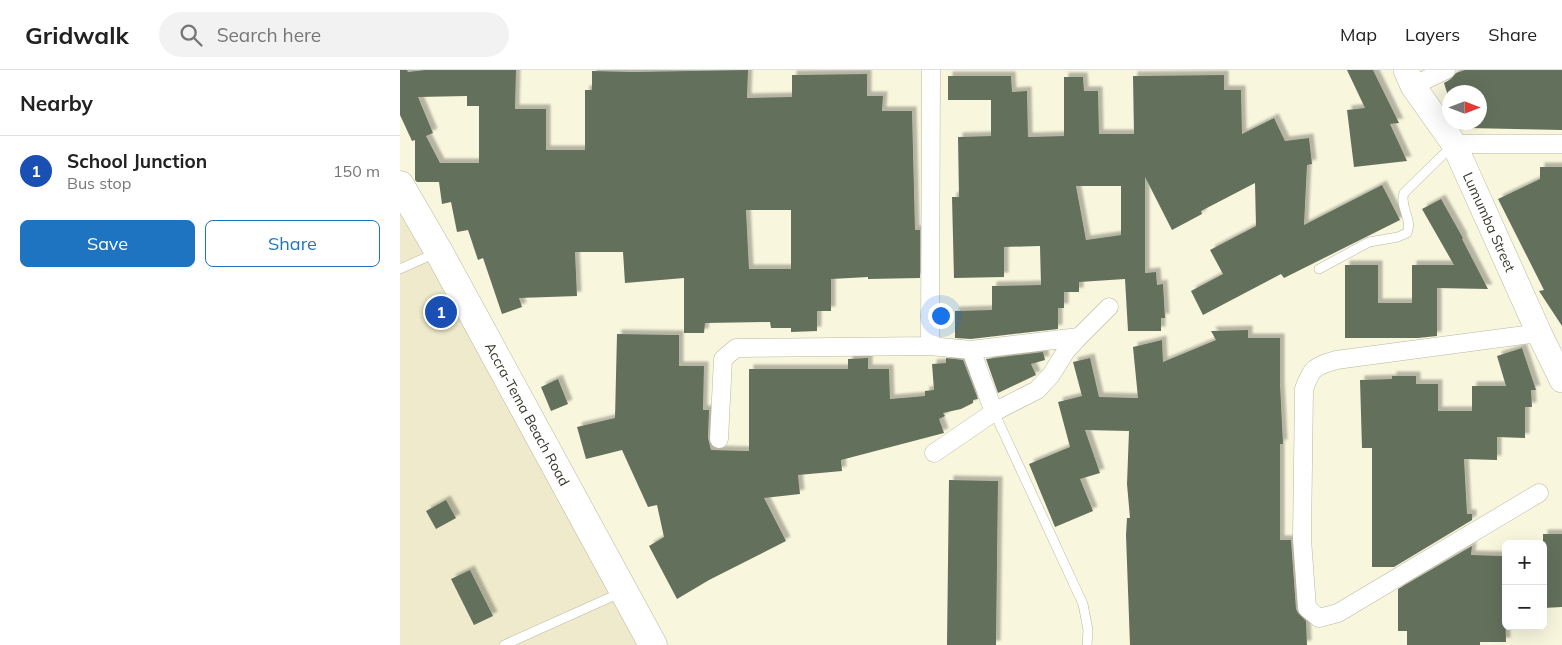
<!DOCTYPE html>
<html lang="en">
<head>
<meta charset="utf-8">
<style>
	body { margin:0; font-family:Mulish,sans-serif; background:#f2f2f2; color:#222 }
	.controls { position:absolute; right:15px; bottom:15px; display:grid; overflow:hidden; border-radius:8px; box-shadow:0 5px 20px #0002 }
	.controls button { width:45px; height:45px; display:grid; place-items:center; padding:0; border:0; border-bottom:1px solid #e0e0e0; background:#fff; color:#222; font:25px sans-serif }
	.compass { position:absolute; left:1042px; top:15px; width:45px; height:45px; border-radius:50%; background:#fff; box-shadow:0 5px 20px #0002; rotate:90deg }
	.you { position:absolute; left:540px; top:245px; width:18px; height:18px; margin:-12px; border:4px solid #fff; border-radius:50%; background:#1a73e8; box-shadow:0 0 0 8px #1a73e833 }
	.badge { display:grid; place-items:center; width:32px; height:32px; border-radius:50%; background:#1f74c2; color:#fff; font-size:16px; font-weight:700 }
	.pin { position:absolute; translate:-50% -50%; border:2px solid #fff; box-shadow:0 1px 5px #0006 }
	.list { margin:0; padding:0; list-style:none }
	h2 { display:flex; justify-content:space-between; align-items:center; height:65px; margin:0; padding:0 20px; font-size:21px }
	h2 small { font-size:16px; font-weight:400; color:#767676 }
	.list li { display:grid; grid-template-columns:32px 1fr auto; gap:15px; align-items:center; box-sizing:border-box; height:70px; padding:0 20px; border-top:1px solid #e0e0e0 }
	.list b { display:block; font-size:19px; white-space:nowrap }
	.list p { margin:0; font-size:16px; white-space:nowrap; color:#767676 }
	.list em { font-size:16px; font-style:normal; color:#767676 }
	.actions { display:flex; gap:10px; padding:15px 20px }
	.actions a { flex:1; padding:11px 0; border:1px solid #1f74c2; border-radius:8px; text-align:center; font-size:18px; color:#1f74c2 }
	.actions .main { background:#1f74c2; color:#fff }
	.icon { flex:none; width:28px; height:28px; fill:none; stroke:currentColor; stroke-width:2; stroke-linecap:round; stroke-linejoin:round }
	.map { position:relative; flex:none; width:1162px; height:575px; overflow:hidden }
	header { display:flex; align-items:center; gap:30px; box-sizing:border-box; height:70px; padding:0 25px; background:#fff; border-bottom:1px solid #e0e0e0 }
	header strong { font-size:24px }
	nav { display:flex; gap:28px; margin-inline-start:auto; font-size:18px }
	.search { width:350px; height:45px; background:#f2f2f2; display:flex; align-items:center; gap:12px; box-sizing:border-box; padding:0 18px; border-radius:28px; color:#767676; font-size:19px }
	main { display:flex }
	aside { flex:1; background:#fff }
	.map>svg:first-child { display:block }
</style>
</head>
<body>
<header>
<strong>Gridwalk</strong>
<div class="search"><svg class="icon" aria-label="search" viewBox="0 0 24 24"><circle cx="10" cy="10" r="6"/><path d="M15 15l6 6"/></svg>Search here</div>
<nav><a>Map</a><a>Layers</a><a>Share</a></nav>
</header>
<main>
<aside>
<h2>Nearby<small></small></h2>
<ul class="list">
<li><span class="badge" style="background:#1a4fb4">1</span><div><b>School Junction</b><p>Bus stop</p></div><em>150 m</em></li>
</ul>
<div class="actions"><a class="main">Save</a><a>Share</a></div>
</aside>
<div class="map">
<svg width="1162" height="575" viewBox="0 0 1162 575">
	<defs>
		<filter id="shadow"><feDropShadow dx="4.5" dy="-4.5" stdDeviation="1" flood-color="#0004"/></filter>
	</defs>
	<rect width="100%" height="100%" fill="#f8f6dd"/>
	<path fill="#eeeacb" d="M 0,120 L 252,575 L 0,575 Z"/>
	<path fill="#646f5b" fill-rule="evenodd" filter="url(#shadow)" d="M 0,0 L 7,0 L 8,2 L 25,0 L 116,0 L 115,39 L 146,39 L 146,80 L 185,80 L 185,20 L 192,20 L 192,1 L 233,2 L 348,0 L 347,28 L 392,27 L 392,5 L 467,4 L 467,26 L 483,26 L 482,41 L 512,41 L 515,160 L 520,160 L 520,208 L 468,209 L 468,207 L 431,209 L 431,241 L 417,241 L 417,261 L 391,262 L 391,258 L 371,258 L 370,252 L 305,253 L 304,263 L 284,263 L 284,208 L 225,213 L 223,182 L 175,182 L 177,226 L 119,228 L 122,237 L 102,244 L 83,188 L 78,190 L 68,160 L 57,162 L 51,132 L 42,134 L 39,112 L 17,112 L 15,110 L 15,70 L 12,71 L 0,45 ZM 67,26 L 67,36 L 79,36 L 79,93 L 40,93 L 26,66 L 33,63 L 18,27 ZM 346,140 L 391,140 L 391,199 L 349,199 Z
		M 947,0 L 973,0 L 999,53 L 990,54 L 1007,91 L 954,97 L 947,40 L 965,38 Z
		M 1065,0 L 1162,0 L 1162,60 L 1069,58 L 1062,60 L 1056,52 L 1080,52 L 1080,22 L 1050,22 L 1050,32 L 1044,13 L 1051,9 L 1056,3 Z
		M 824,5 L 824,20 L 841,20 L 842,64 L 874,48 L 885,71 L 909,68 L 912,94 L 907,95 L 904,155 L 982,115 L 1000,150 L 884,208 L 881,204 L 803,245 L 791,221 L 823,204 L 810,180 L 856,156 L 855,113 L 801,141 L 802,144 L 772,160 L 745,107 L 745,203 L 756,202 L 757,215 L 763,214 L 765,248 L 761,248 L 761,261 L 728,261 L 725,209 L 679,212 L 679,222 L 664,222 L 664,238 L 658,238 L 658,259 L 571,269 L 555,268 L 555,241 L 592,240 L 592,216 L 641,215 L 640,176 L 604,177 L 604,207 L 554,208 L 552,127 L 559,127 L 558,67 L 591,66 L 591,30 L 548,30 L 548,6 L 611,6 L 612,22 L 627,21 L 628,67 L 664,66 L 664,7 L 683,7 L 684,21 L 698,21 L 699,64 L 734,64 L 733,6 ZM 676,116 L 721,116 L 721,165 L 686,170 Z
		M 1140,97 L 1162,97 L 1162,256 L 1139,221 L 1144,220 L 1098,129 L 1140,109 Z
		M 1041,129 L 1063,168 L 1062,169 L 1088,219 L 1037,218 L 1037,266 L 1018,268 L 945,268 L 945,195 L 978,195 L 978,233 L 1012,233 L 1012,195 L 1054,195 L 1022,139 Z
		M 848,260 L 848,268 L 880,268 L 880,314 L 883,374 L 880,374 L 880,470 L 891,470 L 896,539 L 898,543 L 906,551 L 907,575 L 730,575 L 726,465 L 727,448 L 730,448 L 727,414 L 729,361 L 685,360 L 700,403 L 680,409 L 693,441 L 655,457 L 629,394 L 670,377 L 658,332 L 682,326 L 673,292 L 690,288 L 699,327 L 738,328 L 733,277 L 762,270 L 763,292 L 816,270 L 811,261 Z
		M 217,264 L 279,265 L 279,296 L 304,296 L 303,340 L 309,340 L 308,368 L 311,380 L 349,381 L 349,299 L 448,299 L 448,289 L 468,288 L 468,299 L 489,299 L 490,329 L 525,326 L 525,321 L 534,320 L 532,294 L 546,293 L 546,288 L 563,290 L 578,329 L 573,330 L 573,333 L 561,339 L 543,343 L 545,346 L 539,349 L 544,363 L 441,390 L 442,401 L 398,405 L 400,424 L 364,428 L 386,471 L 309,510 L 277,529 L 249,476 L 264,467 L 257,435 L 248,437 L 222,380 L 186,389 L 177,357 L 215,348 Z
		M 1122,278 L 1136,320 L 1131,320 L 1132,337 L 1125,337 L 1125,368 L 1097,367 L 1097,390 L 1064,389 L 1067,444 L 1072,444 L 1072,450 L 994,497 L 972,497 L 972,378 L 962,378 L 960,310 L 992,309 L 992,306 L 1016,306 L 1016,314 L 1038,314 L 1038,341 L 1072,341 L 1072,316 L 1106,316 L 1097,286 Z
		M 643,282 L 645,290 L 631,294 L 636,305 L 598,323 L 586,289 Z
		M 158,309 L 168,334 L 151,341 L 141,317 Z
		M 549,410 L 598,411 L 596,575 L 547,575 Z
		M 46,430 L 56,448 L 36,459 L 26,441 Z
		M 1143,464 L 1162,464 L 1162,537 L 1143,538 Z
		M 1072,476 L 1071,485 L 1104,486 L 1106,572 L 1080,572 L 1080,575 L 1007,575 L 1007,561 L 998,561 L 998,519 Z
		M 70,500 L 93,546 L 74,555 L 51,509 Z"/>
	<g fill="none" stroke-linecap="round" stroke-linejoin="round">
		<g stroke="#bab7a0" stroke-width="10">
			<path id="service" d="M 0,199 L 36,183
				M 919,199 L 969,172 L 998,167 L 1007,163 C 1013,149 999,137 1004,123 L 1052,76
				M 594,342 L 683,534 L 688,560 L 687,575
				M 104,575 L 220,523"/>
		</g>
		<g stroke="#bab7a0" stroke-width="19">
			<path id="minor" d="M 1013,16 L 1046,0
				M 1054,74 L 1162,74
				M 530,276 L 531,0
				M 571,280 L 594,342
				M 319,369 L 323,289 L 336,278 L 530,276 L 571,280 L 679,267 L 709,237
				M 534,383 L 594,342 L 637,320 L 651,305 L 666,281 L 679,267
				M 1139,423 L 938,543 L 919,548 L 907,538 L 902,469 L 904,319 C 912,297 914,297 936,290 L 1139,263"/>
		</g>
		<g stroke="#bab7a0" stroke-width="26">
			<g id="secondary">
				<path id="s1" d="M 1006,0 L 1013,16 L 1054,74 L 1139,263 L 1162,310"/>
			</g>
		</g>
		<g stroke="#bab7a0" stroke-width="29">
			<g id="primary">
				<path id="s2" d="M 0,115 L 39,182 L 253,575"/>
			</g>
		</g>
		<use href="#service" stroke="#fff" stroke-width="9"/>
		<use href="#minor" stroke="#fff" stroke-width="18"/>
		<use href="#secondary" stroke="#fff" stroke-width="25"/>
		<use href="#primary" stroke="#fff" stroke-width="28"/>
	</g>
	<g text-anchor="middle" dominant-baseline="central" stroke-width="5" stroke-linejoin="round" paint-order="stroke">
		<g font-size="14" fill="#39382e" stroke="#fff">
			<text stroke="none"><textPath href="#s1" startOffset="174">Lumumba Street</textPath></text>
			<text stroke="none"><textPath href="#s2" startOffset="262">Accra-Tema Beach Road</textPath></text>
		</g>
	</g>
</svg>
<div class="controls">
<button>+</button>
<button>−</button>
</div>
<svg class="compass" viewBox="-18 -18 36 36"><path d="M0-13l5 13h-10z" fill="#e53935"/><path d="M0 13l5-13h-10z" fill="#767676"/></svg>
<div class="you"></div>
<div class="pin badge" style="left:41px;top:242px;background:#1a4fb4">1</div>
</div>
</main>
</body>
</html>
